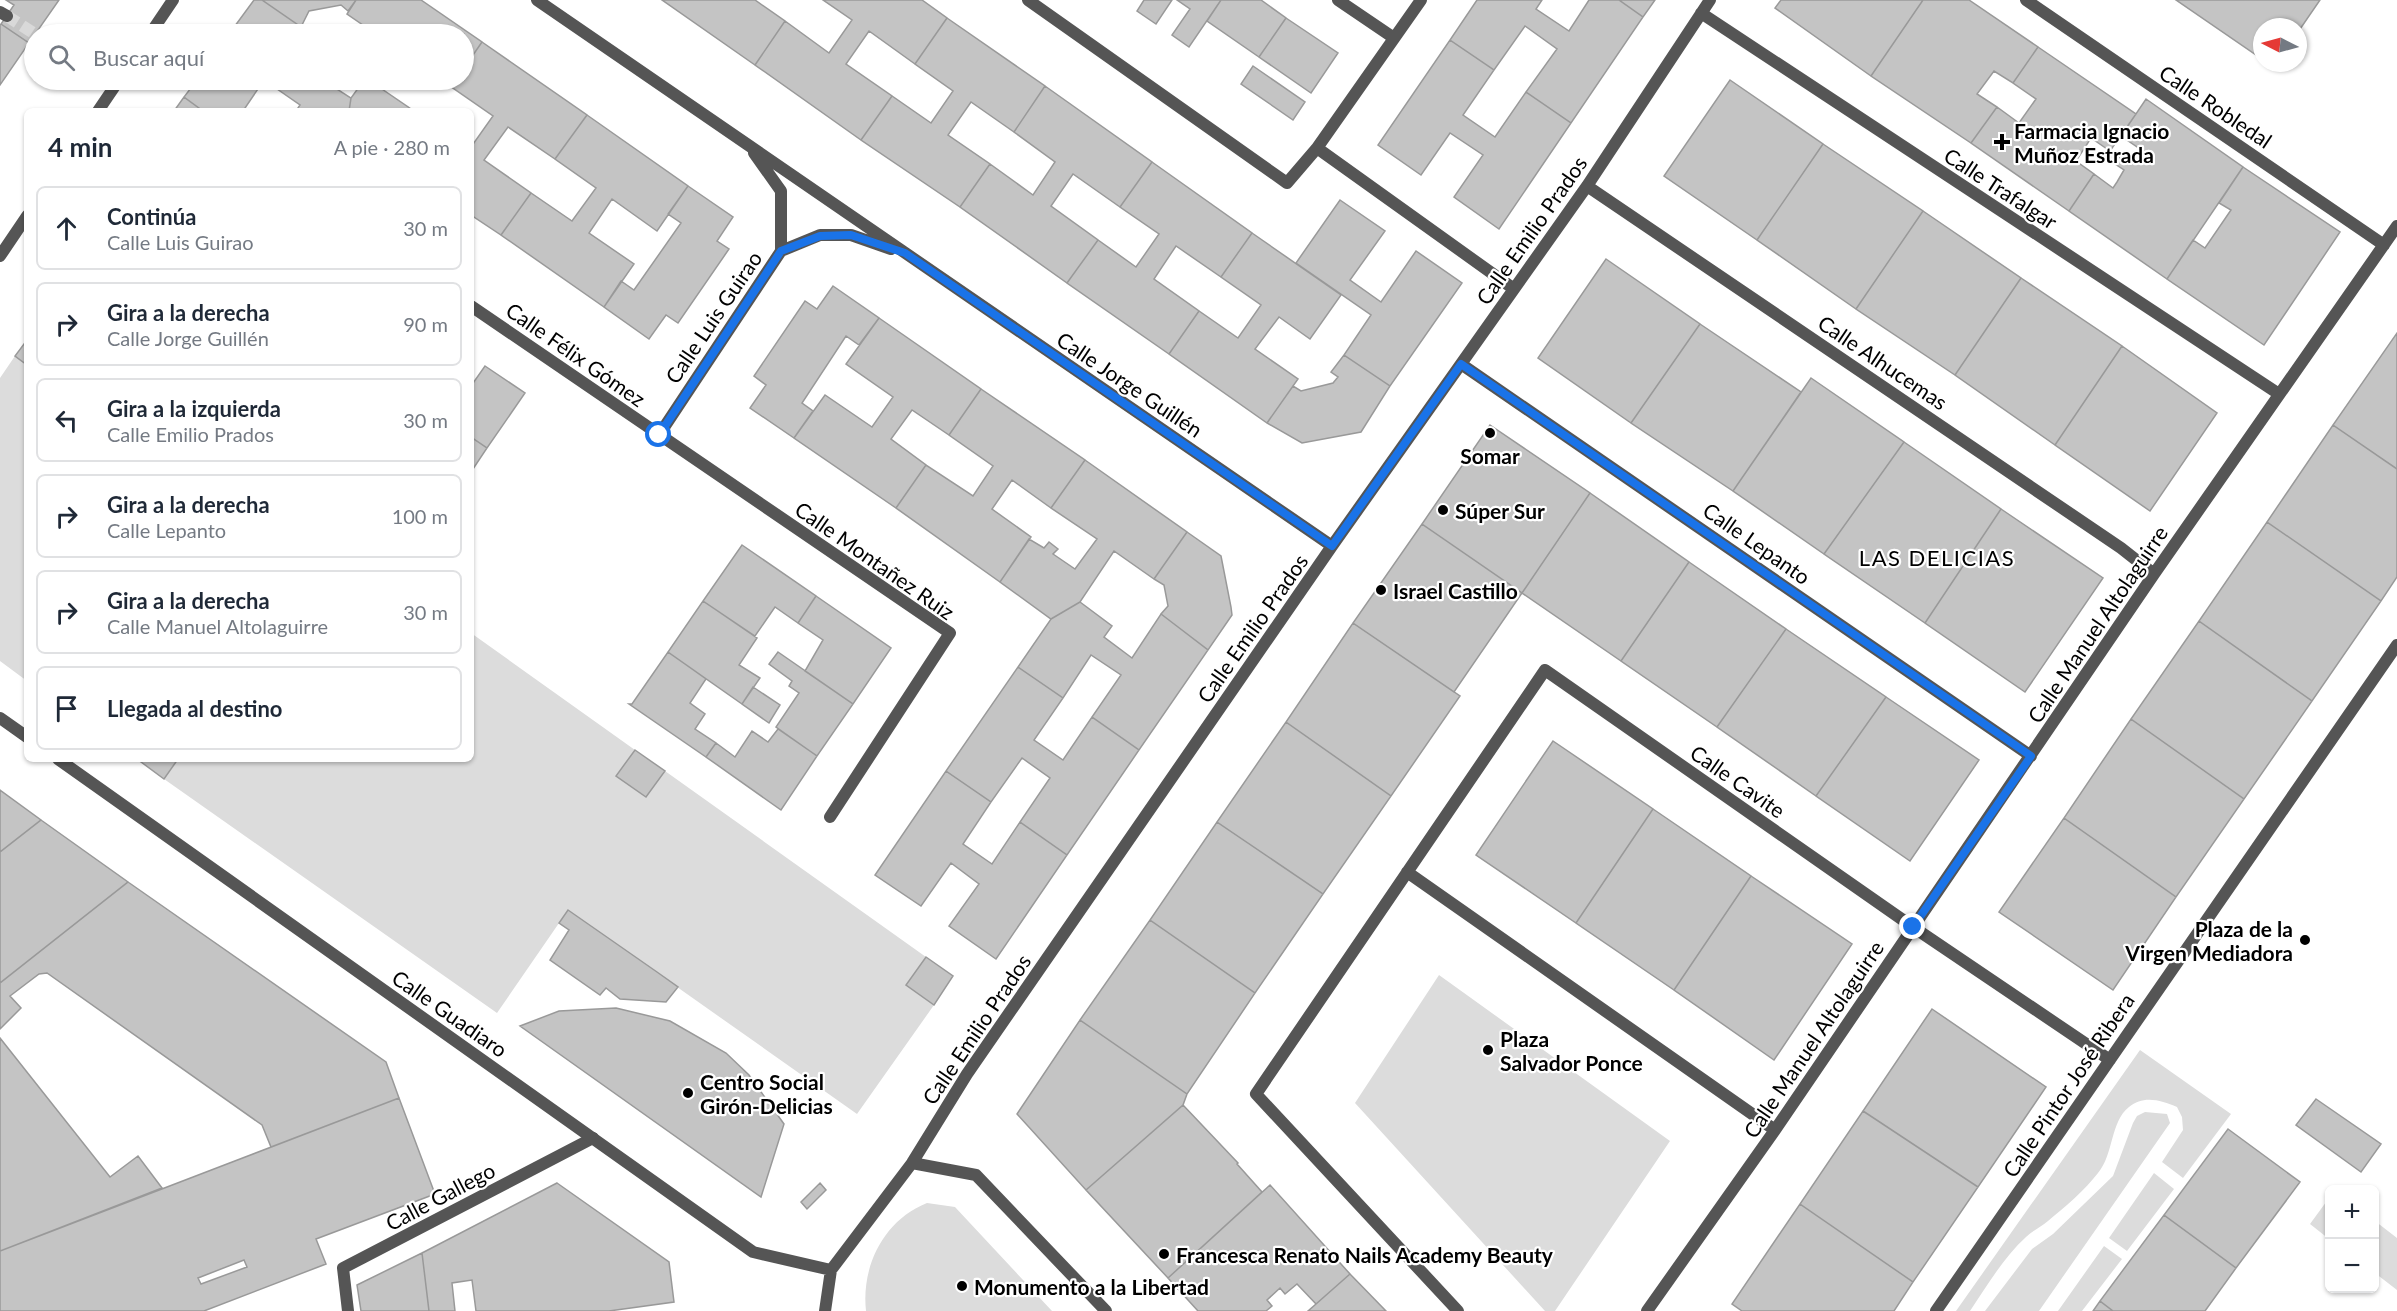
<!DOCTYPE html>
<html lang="es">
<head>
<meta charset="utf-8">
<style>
	body { margin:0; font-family:Lato,sans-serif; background:#f2f2f3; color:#1f2937 }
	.controls { position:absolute; right:18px; bottom:18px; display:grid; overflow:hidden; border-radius:9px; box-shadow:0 2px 4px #0004 }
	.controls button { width:54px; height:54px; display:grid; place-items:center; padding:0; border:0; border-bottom:2px solid #e0e1e3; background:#fff; color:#1f2937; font:30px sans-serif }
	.compass { position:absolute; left:2253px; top:18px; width:54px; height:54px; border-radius:50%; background:#fff; box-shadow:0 2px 4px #0004; rotate:276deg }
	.stop { position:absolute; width:18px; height:18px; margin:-14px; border:4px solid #1a73e8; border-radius:50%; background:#fff }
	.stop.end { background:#1a73e8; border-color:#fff; box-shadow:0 2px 6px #0008 }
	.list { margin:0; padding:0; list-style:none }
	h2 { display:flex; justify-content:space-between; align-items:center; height:78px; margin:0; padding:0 24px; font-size:26px }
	h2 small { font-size:20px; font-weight:400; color:#747a83 }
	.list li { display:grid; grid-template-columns:39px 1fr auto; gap:18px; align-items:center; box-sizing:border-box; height:84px; margin:0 12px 12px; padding:0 12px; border:2px solid #e0e1e3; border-radius:9px }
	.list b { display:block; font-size:22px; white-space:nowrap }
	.list p { margin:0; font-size:20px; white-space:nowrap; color:#747a83 }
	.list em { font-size:20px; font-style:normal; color:#747a83 }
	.icon { flex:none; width:33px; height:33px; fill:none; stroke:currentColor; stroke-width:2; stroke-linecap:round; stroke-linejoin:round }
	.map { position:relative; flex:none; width:2397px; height:1311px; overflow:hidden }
	.search { position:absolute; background:#fff; box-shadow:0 2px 4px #0004; left:24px; top:24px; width:450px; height:66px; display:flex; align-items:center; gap:15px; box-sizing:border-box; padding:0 21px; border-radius:33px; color:#747a83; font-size:22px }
	.panel { position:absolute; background:#fff; box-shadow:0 2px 4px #0004; left:24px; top:108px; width:450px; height:654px; border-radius:9px }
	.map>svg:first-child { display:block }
</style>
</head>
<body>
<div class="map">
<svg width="2397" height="1311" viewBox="0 0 2397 1311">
	<rect width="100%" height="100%" fill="#fff"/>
	<path fill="#dcdcdc" d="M 15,356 L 27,365 L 27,681 L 0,661 L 0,378 Z
		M 471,633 L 635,750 L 617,776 L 646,797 L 665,771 L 926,957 L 906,985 L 934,1005 L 857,1114 L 568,910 L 497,1013 L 164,779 L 178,759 L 471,759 Z
		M 1439,975 L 1670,1141 L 1555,1311 L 1545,1311 L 1355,1103 Z
		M 2140,1050 L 2231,1114 L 2183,1178 L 2162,1162 L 2183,1130 L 2182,1117 L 2177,1107 C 2161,1100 2143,1095 2129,1107 C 2110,1122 2114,1154 2098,1173 C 2085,1190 2065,1207 2048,1221 C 2041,1227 2032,1231 2026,1237 C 2003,1258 1987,1286 1970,1311 L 1956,1311 Z
		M 2145,1112 L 2167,1114 L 2170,1123 L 2039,1311 L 1985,1311 L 2032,1249 L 2053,1234 L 2113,1176 L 2133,1123 L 2137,1116 Z
		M 2154,1173 L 2174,1189 L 2127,1251 L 2109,1238 Z
		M 2329,1198 L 2330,1239 L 2329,1239 L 2310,1224 Z
		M 927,1203 L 955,1207 L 1052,1311 L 866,1311 C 861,1266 884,1220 927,1203 Z
		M 2375,1221 L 2397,1238 L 2397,1290 L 2375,1273 Z
		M 2104,1246 L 2122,1259 L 2082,1311 L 2058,1311 Z"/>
	<path fill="#c4c4c4" stroke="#999" stroke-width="1.5" fill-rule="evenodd" d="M 6,0 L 59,0 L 29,43 L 1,24 L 14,5 Z
		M 254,0 L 262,0 L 301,27 L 296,34 L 229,34 Z
		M 262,0 L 356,0 L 348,11 L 341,5 L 309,11 L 301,27 Z
		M 356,0 L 421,0 L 482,42 L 464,68 L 464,34 L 376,34 L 347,14 Z
		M 662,0 L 755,0 L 785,21 L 755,65 Z
		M 823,0 L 922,0 L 947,18 L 915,64 L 869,31 L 846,64 L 892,96 L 861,140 L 755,65 L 785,21 L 829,53 L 852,20 Z
		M 1144,0 L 1172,0 L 1156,24 L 1137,11 Z
		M 1177,0 L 1221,0 L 1189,47 L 1172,35 L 1190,9 Z
		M 1221,0 L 1261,0 L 1286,18 L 1259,57 L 1207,21 Z
		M 1477,0 L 1542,0 L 1536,9 L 1569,31 L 1589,0 L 1619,0 L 1643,17 L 1571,123 L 1526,92 L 1557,49 L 1525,26 L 1494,70 L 1450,40 Z
		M 1619,0 L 1655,0 L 1643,17 Z
		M 1781,0 L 1923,0 L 1871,76 L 1775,8 Z
		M 1923,0 L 1969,0 L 2038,47 L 2013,83 L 1994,71 L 1977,94 L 1997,107 L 1971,143 L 1871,76 Z
		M 2176,0 L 2320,0 L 2298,32 L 2298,27 L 2262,27 L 2262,59 Z
		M 947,18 L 1045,86 L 1014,132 L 971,102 L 948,135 L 990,164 L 960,207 L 861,140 L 892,96 L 931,123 L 953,91 L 915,64 Z
		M 1286,18 L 1338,53 L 1311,93 L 1259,57 Z
		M 1,24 L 29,43 L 0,85 L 0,25 Z
		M 1450,40 L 1494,70 L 1463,115 L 1495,137 L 1526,92 L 1571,123 L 1499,229 L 1454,197 L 1483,155 L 1450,133 L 1421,175 L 1378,145 Z
		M 482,42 L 587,115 L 555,159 L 508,127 L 484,160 L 531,193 L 501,235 L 471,215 L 471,147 L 493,116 L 450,86 L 455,80 L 464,80 L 464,68 Z
		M 2038,47 L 2136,114 L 2110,151 L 2091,138 L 2076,161 L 2094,174 L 2069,211 L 1971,143 L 1997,107 L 2019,123 L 2036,99 L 2013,83 Z
		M 1253,66 L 1305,102 L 1293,120 L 1241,84 Z
		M 197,80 L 301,80 L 312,87 L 317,80 L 323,80 L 351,98 L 349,111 L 296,111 L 300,105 L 264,80 L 243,111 L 203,111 L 184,97 Z
		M 364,80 L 388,80 L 382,89 L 414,111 L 349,111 L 351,98 Z
		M 1730,80 L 1823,144 L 1757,240 L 1664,176 Z
		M 1045,86 L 1152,162 L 1120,207 L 1073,174 L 1051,206 L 1098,240 L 1067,283 L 960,207 L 990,164 L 1033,195 L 1055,162 L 1014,132 Z
		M 184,97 L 203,111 L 174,111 Z
		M 2146,99 L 2243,167 L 2167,279 L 2069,211 L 2094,174 L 2113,188 L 2117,182 L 2124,170 L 2106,158 L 2110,151 L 2130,165 L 2140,149 L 2121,136 Z
		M 587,115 L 688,186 L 657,231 L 612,199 L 589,233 L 634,264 L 604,307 L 501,235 L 531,193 L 572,221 L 596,188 L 555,159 Z
		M 1823,144 L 1923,211 L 1856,309 L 1757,240 Z
		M 1152,162 L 1252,233 L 1221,277 L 1176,246 L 1154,279 L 1199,311 L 1169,354 L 1067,283 L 1098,240 L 1136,267 L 1159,234 L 1120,207 Z
		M 2243,167 L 2340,232 L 2264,345 L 2167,279 L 2193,240 L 2205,248 L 2231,210 L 2219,203 Z
		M 688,186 L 733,217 L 717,241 L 729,249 L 678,323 L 666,315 L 649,339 L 604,307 L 621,281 L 634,290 L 681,223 L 668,214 Z
		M 1340,200 L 1385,231 L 1350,280 L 1381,302 L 1416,251 L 1462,283 L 1390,386 L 1344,355 L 1371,315 L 1296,263 Z
		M 1923,211 L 2021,278 L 1955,375 L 1856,309 Z
		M 1252,233 L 1341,295 L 1310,339 L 1279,317 L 1255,349 L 1298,379 L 1267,423 L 1169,354 L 1199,311 L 1238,338 L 1261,305 L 1221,277 Z
		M 1606,259 L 1700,324 L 1631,423 L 1538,358 Z
		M 2021,278 L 2122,346 L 2055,445 L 1955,375 Z
		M 833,286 L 879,318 L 859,345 L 846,336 L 802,403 L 813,411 L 794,438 L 750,408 L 766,385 L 754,376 L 805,301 L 817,309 Z
		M 879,318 L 981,389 L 949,435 L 912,410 L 891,439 L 926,465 L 896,508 L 794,438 L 825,395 L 872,427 L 893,397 L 846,364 Z
		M 1700,324 L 1801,392 L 1733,491 L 1631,423 Z
		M 2397,333 L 2397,469 L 2333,425 Z
		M 27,340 L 27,365 L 15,356 Z
		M 2122,346 L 2217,413 L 2150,511 L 2055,445 Z
		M 1344,355 L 1390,386 L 1361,432 L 1302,443 L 1267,423 L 1293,386 L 1301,391 L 1333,383 L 1338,377 L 1331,372 Z
		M 485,366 L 525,393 L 487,448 L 471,437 L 471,386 Z
		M 1811,378 L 1904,442 L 1824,554 L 1733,491 Z
		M 981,389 L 1085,460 L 1051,508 L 1012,480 L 992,509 L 1031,537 L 1000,582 L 896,508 L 926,465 L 973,496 L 993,466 L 949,435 Z
		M 1490,425 L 1590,493 L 1522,593 L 1422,524 Z
		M 2333,425 L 2397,469 L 2397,577 L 2381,601 L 2267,522 Z
		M 471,437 L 487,448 L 471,472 Z
		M 1904,442 L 2001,509 L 1925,623 L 1824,554 Z
		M 1085,460 L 1187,532 L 1154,579 L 1114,551 L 1080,602 L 1051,619 L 1000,582 L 1029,539 L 1044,548 L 1049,542 L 1058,549 L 1053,554 L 1075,569 L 1097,539 L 1051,508 Z
		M 1590,493 L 1689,562 L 1621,661 L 1522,593 Z
		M 2001,509 L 2103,578 L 2025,692 L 1925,623 Z
		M 2267,522 L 2381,601 L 2312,701 L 2199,621 Z
		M 1422,524 L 1522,593 L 1454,692 L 1353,623 Z
		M 1187,532 L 1221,556 L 1231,607 L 1232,615 L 1208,650 L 1161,614 L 1168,606 L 1164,585 L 1154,579 Z
		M 742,545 L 816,596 L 798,623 L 775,607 L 755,636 L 703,601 Z
		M 1689,562 L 1786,629 L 1717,727 L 1621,661 Z
		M 816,596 L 891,648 L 853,704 L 805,671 L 823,640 L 798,623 Z
		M 703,601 L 757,638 L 739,665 L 760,678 L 742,704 L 668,652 Z
		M 1080,602 L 1112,626 L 1104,637 L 1132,658 L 1161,614 L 1208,650 L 1139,750 L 1092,717 L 1121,675 L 1091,655 L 1063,698 L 1018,667 L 1051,619 Z
		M 2199,621 L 2312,701 L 2244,799 L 2131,719 Z
		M 1353,623 L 1460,696 L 1391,796 L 1286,722 Z
		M 1786,629 L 1886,697 L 1816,796 L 1717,727 Z
		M 668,652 L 706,679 L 690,703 L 705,714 L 695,729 L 716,743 L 706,757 L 629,704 L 632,704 Z
		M 778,652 L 853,704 L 817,756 L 776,727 L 799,693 L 789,686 L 792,681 L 769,664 Z
		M 1018,667 L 1063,698 L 1034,740 L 1063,760 L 1092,717 L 1139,750 L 1067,855 L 1020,822 L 1050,778 L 1022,758 L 991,802 L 946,771 Z
		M 753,687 L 780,705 L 769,723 L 742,704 Z
		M 1886,697 L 1979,760 L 1910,861 L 1816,796 Z
		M 2131,719 L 2244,799 L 2176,897 L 2064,818 Z
		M 1286,722 L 1391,796 L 1323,894 L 1217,822 Z
		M 778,729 L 817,756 L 781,810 L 706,757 L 716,743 L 735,757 L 752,731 L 768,742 Z
		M 1553,741 L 1653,809 L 1576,923 L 1476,855 Z
		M 635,750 L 665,771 L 646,797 L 616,776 Z
		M 137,759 L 178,759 L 164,779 Z
		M 946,771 L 991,802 L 963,844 L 992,864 L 1020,822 L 1067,855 L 996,959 L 949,926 L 979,884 L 951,863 L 921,906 L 875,875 Z
		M 0,790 L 41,820 L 0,852 Z
		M 1653,809 L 1751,876 L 1674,990 L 1576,923 Z
		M 2064,818 L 2176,897 L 2113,990 L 1999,912 Z
		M 41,820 L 128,882 L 0,983 L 0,852 Z
		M 1217,822 L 1323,894 L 1255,993 L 1150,920 Z
		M 1751,876 L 1852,944 L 1774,1060 L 1674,990 Z
		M 128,882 L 386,1062 L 399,1098 L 271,1147 L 262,1125 L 47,973 L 39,974 L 10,996 L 21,1008 L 0,1029 L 0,983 Z
		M 568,910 L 657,972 L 678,987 L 666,1002 L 620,999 L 606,988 L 600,995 L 550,960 L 569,930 L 559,923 Z
		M 1150,920 L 1255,993 L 1187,1094 L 1080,1020 Z
		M 926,957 L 953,976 L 934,1005 L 906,985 Z
		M 616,1008 L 670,1021 L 726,1053 L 749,1075 L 784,1124 L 761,1197 L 520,1026 L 559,1011 Z
		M 1932,1009 L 2046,1087 L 1978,1187 L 1863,1111 Z
		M 1080,1020 L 1187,1094 L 1183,1105 L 1086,1190 L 1017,1114 Z
		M 0,1038 L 110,1177 L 138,1156 L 162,1188 L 0,1251 Z
		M 399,1098 L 435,1194 L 316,1239 L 326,1264 L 204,1311 L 0,1311 L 0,1251 ZM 244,1260 L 247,1267 L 201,1284 L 198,1278 Z
		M 2316,1099 L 2381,1144 L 2361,1172 L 2296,1125 Z
		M 1183,1105 L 1238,1163 L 1237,1164 L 1262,1192 L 1168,1278 L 1086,1190 Z
		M 1863,1111 L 1978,1187 L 1913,1282 L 1800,1204 Z
		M 2228,1129 L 2300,1182 L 2236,1268 L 2164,1215 Z
		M 557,1183 L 669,1262 L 674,1302 L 609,1311 L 476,1311 L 472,1280 L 452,1283 L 455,1311 L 429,1311 L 422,1253 Z
		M 820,1183 L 826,1190 L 807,1209 L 801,1202 Z
		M 1270,1185 L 1350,1274 L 1316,1304 L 1297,1284 L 1285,1294 L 1280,1288 L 1267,1300 L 1272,1306 L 1266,1311 L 1198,1311 L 1168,1278 Z
		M 1800,1204 L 1913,1282 L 1894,1311 L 1742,1311 L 1732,1304 Z
		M 2164,1215 L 2236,1268 L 2205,1311 L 2113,1311 L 2100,1301 Z
		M 422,1253 L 429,1311 L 361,1311 L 357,1285 Z
		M 1350,1274 L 1386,1311 L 1308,1311 L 1316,1304 Z
		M 2100,1301 L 2113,1311 L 2093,1311 Z"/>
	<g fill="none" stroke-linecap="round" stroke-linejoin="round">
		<path stroke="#d9d9d9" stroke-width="12" stroke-dasharray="12 6" stroke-linecap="butt" d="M 7,16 L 35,34"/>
		<path stroke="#555" stroke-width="12" d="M 348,1311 L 343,1268 L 593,1138"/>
		<path stroke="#555" stroke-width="12" d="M 537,0 L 1332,546
			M 1028,0 L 1287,183 L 1317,148 L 1421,0
			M 1338,0 L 1394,38
			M 2026,0 L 2384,245
			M 0,12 L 7,16
			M 1701,13 L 2279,394
			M 150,34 L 173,0
			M 101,80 L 113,88
			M 98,111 L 119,80
			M 1317,148 L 1514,289
			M 754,153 L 781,191 L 781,251
			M 1587,186 L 2121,548 L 2154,574
			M 781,251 L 820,235 L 851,235 L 891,249
			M 0,256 L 27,216
			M 471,306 L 950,633 L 830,817
			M 1461,364 L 2031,756
			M 659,435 L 781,251
			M 0,718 L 27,737
			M 58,759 L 753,1252 L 831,1270
			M 1407,872 L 1775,1130
			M 912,1163 L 976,1175 L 1106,1311
			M 825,1311 L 831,1270 L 912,1163 L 967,1074 L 1332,546 L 1587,186 L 1710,0
			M 1458,1311 L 1256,1094 L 1545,670 L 1913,927 L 2110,1060
			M 1647,1311 L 1775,1130 L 2154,574 L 2397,226
			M 1936,1311 L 2397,645"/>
	</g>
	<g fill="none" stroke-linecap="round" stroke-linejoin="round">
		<path stroke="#1a73e8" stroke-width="8" d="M 659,435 L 781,251 L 820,236 L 851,235 L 905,253 L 1332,546 L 1461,364 L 2031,756 L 1913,927"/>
	</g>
	<g fill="#000" stroke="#fff" stroke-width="2">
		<path d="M1999 133h6v6h6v6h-6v6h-6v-6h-6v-6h6z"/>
		<circle cx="1490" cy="433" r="6"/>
		<circle cx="1443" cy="510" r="6"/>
		<circle cx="1381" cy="590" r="6"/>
		<circle cx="2305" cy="940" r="6"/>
		<circle cx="1488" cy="1050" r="6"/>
		<circle cx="688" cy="1093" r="6"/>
		<circle cx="1164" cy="1254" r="6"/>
		<circle cx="962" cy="1286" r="6"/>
	</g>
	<g text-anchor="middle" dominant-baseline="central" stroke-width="4.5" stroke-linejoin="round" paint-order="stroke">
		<g font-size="21" fill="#000" stroke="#fff">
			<text transform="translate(2216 106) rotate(34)">Calle Robledal</text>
			<text transform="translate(2001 188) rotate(33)">Calle Trafalgar</text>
			<text transform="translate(1531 230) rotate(-55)">Calle Emilio Prados</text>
			<text transform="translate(713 317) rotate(-56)">Calle Luis Guirao</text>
			<text transform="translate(576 354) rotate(35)">Calle Félix Gómez</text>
			<text transform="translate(1883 362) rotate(34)">Calle Alhucemas</text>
			<text transform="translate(1130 384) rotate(34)">Calle Jorge Guillén</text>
			<text transform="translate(1757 543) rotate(35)">Calle Lepanto</text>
			<text transform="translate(875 560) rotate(35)">Calle Montañez Ruiz</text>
			<text transform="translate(2097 624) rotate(-56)">Calle Manuel Altolaguirre</text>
			<text transform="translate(1252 628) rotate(-55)">Calle Emilio Prados</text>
			<text transform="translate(1738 781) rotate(35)">Calle Cavite</text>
			<text transform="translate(450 1013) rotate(35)">Calle Guadiaro</text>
			<text transform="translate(976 1029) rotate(-56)">Calle Emilio Prados</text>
			<text transform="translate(1813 1039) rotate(-56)">Calle Manuel Altolaguirre</text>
			<text transform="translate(2068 1085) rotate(-56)">Calle Pintor José Ribera</text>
			<text transform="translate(440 1196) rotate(-28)">Calle Gallego</text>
		</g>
		<g font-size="21" font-weight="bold" fill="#000" stroke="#fff" text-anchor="start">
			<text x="2014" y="130">Farmacia Ignacio<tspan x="2014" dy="24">Muñoz Estrada</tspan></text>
			<text x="1490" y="455" text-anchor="middle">Somar</text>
			<text x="1455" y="510">Súper Sur</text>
			<text x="1393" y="590">Israel Castillo</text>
			<text x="2293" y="928" text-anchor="end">Plaza de la<tspan x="2293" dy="24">Virgen Mediadora</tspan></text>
			<text x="1500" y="1038">Plaza<tspan x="1500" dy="24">Salvador Ponce</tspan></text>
			<text x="700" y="1081">Centro Social<tspan x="700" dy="24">Girón-Delicias</tspan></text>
			<text x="1176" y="1254">Francesca Renato Nails Academy Beauty</text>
			<text x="974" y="1286">Monumento a la Libertad</text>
		</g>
		<g font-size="22" letter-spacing="1.5" fill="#000" stroke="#fff">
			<text x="1937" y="557">LAS DELICIAS</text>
		</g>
	</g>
</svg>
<div class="controls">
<button>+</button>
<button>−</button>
</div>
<svg class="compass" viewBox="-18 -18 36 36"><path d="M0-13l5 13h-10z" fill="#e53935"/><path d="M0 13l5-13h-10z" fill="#747a83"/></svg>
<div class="stop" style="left:659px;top:435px"></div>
<div class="stop end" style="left:1913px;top:927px"></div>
<div class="search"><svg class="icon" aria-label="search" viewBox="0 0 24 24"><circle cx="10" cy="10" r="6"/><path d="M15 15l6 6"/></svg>Buscar aquí</div>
<section class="panel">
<h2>4 min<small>A pie · 280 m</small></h2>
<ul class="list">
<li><svg class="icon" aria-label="ahead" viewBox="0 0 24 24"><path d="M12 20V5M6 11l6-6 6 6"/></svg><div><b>Continúa</b><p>Calle Luis Guirao</p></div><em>30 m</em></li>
<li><svg class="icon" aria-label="right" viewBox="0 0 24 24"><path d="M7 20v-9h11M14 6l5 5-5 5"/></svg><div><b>Gira a la derecha</b><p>Calle Jorge Guillén</p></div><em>90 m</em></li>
<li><svg class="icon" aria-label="left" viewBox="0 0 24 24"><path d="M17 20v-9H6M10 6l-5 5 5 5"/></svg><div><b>Gira a la izquierda</b><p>Calle Emilio Prados</p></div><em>30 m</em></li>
<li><svg class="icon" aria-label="right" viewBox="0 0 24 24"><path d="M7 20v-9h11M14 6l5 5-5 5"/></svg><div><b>Gira a la derecha</b><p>Calle Lepanto</p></div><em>100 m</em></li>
<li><svg class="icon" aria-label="right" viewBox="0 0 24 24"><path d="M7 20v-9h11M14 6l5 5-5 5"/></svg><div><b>Gira a la derecha</b><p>Calle Manuel Altolaguirre</p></div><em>30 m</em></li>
<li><svg class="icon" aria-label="arrive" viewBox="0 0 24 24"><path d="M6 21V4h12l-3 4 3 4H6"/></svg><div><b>Llegada al destino</b></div></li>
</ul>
</section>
</div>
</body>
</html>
